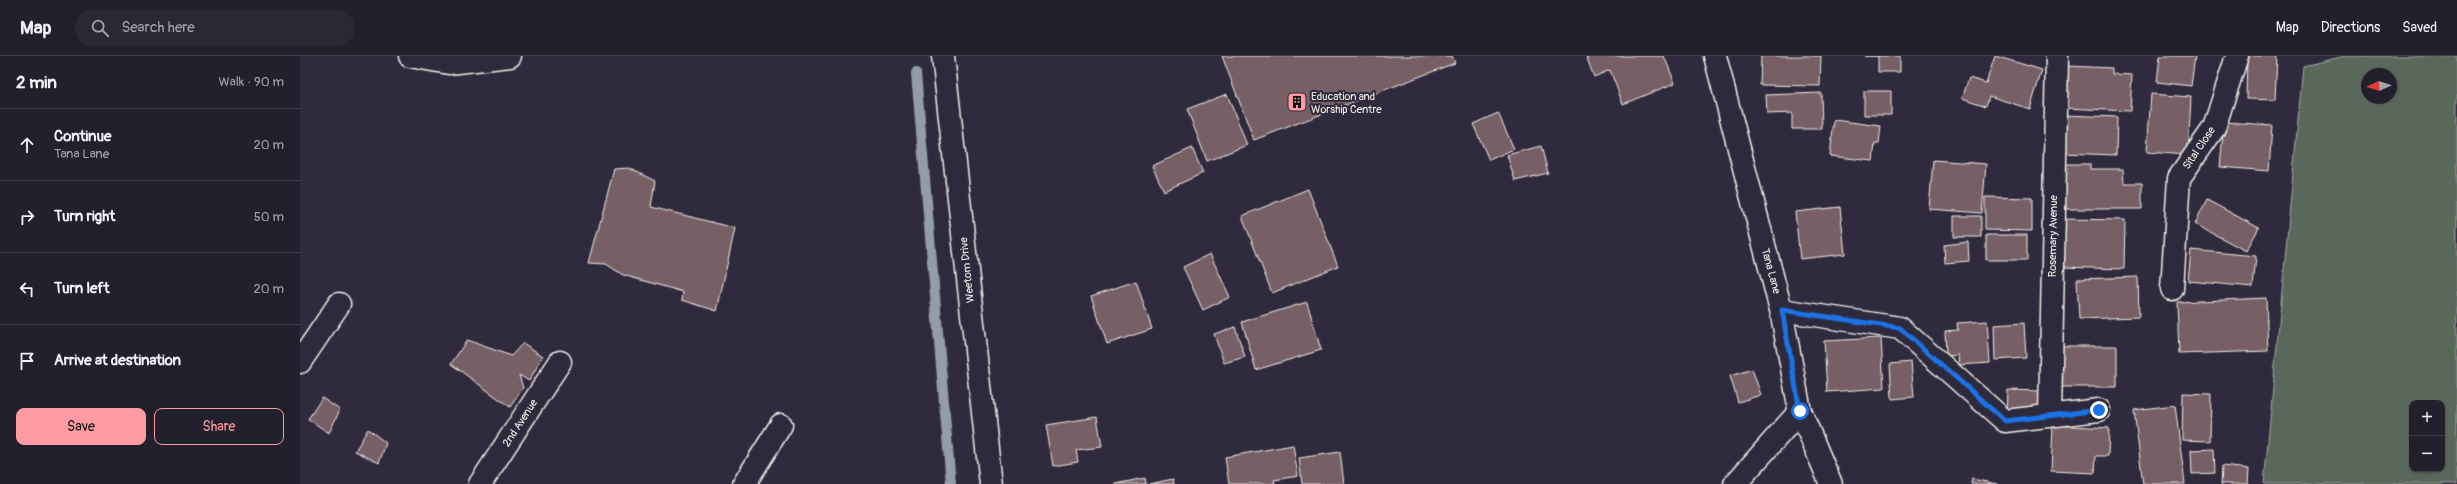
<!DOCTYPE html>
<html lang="en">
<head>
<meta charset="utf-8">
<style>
	body { margin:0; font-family:Pangolin,sans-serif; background:#2b2836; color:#f1f3f6 }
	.controls { position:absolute; right:12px; bottom:12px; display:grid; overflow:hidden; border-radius:8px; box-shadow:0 1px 3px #0004 }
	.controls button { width:36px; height:36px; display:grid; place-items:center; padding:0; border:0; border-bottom:1px solid #403e4a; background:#23202e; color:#f1f3f6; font:20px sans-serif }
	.compass { position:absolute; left:2061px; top:12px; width:36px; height:36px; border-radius:50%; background:#23202e; box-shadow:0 1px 3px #0004; rotate:267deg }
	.stop { position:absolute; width:12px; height:12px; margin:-9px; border:3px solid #1a73e8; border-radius:50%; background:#fff }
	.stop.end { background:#1a73e8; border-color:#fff; box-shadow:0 1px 4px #0008 }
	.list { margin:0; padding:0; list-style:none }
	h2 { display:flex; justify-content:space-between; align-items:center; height:52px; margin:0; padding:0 16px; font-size:17px }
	h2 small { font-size:13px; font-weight:400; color:#a3a3aa }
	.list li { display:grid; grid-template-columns:26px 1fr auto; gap:12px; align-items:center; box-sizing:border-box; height:72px; padding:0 16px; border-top:1px solid #403e4a }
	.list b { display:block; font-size:15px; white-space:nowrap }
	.list p { margin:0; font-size:13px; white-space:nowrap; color:#a3a3aa }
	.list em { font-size:13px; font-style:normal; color:#a3a3aa }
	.actions { display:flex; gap:8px; padding:12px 16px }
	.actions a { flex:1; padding:9px 0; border:1px solid #ff9aa2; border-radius:8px; text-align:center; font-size:14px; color:#ff9aa2 }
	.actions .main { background:#ff9aa2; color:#111 }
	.icon { flex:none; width:22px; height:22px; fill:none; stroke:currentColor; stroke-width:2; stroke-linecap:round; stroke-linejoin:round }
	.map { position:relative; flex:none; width:2157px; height:428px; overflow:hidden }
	header { display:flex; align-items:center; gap:24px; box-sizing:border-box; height:56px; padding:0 20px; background:#23202e; border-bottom:1px solid #403e4a }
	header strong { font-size:19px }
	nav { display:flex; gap:22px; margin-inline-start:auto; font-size:14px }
	.search { width:280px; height:36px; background:#2b2836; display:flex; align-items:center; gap:10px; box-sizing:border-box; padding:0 14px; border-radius:22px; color:#a3a3aa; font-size:15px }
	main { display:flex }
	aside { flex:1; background:#23202e }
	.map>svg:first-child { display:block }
</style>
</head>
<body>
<header>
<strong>Map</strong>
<div class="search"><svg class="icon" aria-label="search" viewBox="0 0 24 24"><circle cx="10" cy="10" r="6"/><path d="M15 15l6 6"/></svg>Search here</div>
<nav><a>Map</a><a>Directions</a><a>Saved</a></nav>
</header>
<main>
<aside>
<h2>2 min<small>Walk · 90 m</small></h2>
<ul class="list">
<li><svg class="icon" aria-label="ahead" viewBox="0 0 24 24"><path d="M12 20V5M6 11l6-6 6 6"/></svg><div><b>Continue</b><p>Tana Lane</p></div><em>20 m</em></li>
<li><svg class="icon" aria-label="right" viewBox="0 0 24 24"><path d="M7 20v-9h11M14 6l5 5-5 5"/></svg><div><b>Turn right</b></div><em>50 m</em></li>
<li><svg class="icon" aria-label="left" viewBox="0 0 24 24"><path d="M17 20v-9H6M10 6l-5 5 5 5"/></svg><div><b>Turn left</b></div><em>20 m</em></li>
<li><svg class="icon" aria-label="arrive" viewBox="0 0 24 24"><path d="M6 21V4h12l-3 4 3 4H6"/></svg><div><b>Arrive at destination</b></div></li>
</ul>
<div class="actions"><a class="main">Save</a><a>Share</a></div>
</aside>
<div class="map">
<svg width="2157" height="428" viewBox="0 0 2157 428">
	<rect width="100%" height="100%" fill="#2f2a3d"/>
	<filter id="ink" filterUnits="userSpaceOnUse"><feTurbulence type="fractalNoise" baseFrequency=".025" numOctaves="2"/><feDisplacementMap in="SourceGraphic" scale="8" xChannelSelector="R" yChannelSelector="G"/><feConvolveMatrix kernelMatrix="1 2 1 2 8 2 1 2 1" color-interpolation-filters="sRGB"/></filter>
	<g filter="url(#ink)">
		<path fill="#5a675c" stroke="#a7aca2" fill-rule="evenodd" d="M 2045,0 L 2157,0 L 2157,428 L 1964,428 L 2003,10 ZM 2067,18 L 2091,18 L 2091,42 L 2067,42 ZM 2112,347 L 2142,347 L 2142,413 L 2112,413 Z"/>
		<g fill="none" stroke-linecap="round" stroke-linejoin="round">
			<path stroke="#939ca7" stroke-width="10" d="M 616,17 L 651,428"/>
		</g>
		<path fill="#775f66" stroke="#f4f1e8" d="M 922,0 L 1152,0 L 1155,7 L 954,84 Z
			M 1286,0 L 1364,0 L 1375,27 L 1323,48 L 1310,14 L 1294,21 Z
			M 1461,0 L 1521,0 L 1520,30 L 1460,29 Z
			M 1564,0 L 1600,0 L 1600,16 L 1578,16 L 1578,0 Z
			M 1695,0 L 1742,14 L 1730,53 L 1689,40 L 1686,50 L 1662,42 L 1669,22 L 1686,27 Z
			M 1860,0 L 1895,0 L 1891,30 L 1857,26 Z
			M 1947,0 L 1977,0 L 1975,44 L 1946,43 Z
			M 1767,10 L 1812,12 L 1812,18 L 1832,19 L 1830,55 L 1765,52 Z
			M 1564,35 L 1591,35 L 1591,59 L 1564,59 Z
			M 1521,37 L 1522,73 L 1492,73 L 1492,57 L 1467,58 L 1466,39 Z
			M 927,38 L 947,89 L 907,105 L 887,53 Z
			M 1851,38 L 1891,41 L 1888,99 L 1847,96 Z
			M 1198,57 L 1214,93 L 1189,104 L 1173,68 Z
			M 1764,59 L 1817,61 L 1816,99 L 1762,97 Z
			M 1534,64 L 1581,70 L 1579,87 L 1575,87 L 1573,105 L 1530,100 Z
			M 1924,66 L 1972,69 L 1969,115 L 1920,111 Z
			M 1241,90 L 1248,117 L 1215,125 L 1207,99 Z
			M 892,92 L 903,117 L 864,135 L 852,110 Z
			M 1633,104 L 1686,108 L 1682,157 L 1629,153 Z
			M 1759,108 L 1790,108 L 1790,113 L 1823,113 L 1824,127 L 1842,127 L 1842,153 L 1759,153 Z
			M 329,112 L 355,125 L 351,151 L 435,172 L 417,255 L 382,244 L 383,236 L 323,219 L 306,208 L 289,207 L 314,113 Z
			M 1008,133 L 1038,210 L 972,237 L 942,160 Z
			M 1685,141 L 1732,142 L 1732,175 L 1685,174 Z
			M 1907,144 L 1959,172 L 1946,195 L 1895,168 Z
			M 1540,151 L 1545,198 L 1500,203 L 1495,156 Z
			M 1654,160 L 1681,160 L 1681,181 L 1654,181 Z
			M 1762,163 L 1825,164 L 1824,213 L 1761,211 Z
			M 1686,179 L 1727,179 L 1727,204 L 1686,204 Z
			M 1668,186 L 1669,205 L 1645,207 L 1644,189 Z
			M 1891,194 L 1956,200 L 1953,231 L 1888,225 Z
			M 910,198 L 930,241 L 903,254 L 883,211 Z
			M 1838,221 L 1839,261 L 1779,263 L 1777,223 Z
			M 836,225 L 852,273 L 807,288 L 791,240 Z
			M 1966,242 L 1968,295 L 1879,298 L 1877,246 Z
			M 1007,246 L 1021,294 L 956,314 L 942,266 Z
			M 1687,265 L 1690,307 L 1659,309 L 1658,299 L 1646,300 L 1645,275 L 1658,274 L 1657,267 Z
			M 1724,267 L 1726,302 L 1695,304 L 1694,269 Z
			M 935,271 L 945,301 L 924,307 L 914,278 Z
			M 1581,282 L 1584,332 L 1527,336 L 1524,285 Z
			M 167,284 L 211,300 L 223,287 L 243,300 L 229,325 L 219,319 L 223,332 L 210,351 L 151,308 Z
			M 1754,290 L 1817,290 L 1817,331 L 1754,331 Z
			M 1611,306 L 1614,341 L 1592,343 L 1590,308 Z
			M 1452,313 L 1461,339 L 1438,346 L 1430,320 Z
			M 1708,334 L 1739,335 L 1738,360 L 1707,359 Z
			M 1883,337 L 1911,338 L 1910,385 L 1882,384 Z
			M 22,342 L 40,354 L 29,377 L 8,363 Z
			M 1875,349 L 1885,428 L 1843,428 L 1834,354 Z
			M 797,361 L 802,391 L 776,394 L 778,406 L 753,410 L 746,369 Z
			M 1753,369 L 1809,372 L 1808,400 L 1796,400 L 1795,417 L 1751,415 Z
			M 68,373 L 86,387 L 79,407 L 55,395 Z
			M 993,389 L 998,420 L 974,424 L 975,428 L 929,428 L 925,401 Z
			M 1914,393 L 1915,417 L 1892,418 L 1891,394 Z
			M 1040,396 L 1044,428 L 1002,428 L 999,402 Z
			M 1922,410 L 1949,413 L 1948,428 L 1921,428 Z
			M 845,422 L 846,428 L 815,428 Z
			M 873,423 L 874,428 L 849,428 Z
			M 1672,423 L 1697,428 L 1671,428 Z"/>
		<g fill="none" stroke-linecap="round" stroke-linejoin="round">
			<g stroke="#f4f1e8" stroke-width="25">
				<path id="minor" d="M 643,0 L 691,428
					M 1415,0 L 1481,254 L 1500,355 L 1531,428
					M 1872,233 L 1879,122 L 1914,72 L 1937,0
					M 1481,254 L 1600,272 L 1705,365 L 1799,354
					M 0,306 L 39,248
					M 1750,360 L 1757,0
					M 180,428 L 260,306
					M 444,428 L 481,369
					M 1435,428 L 1500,355"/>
			</g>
			<g stroke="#f4f1e8" stroke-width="25">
				<path id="tertiary" d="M 110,0 L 149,7 L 210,0"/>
			</g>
			<use href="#minor" stroke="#2f2a3d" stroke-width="22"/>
			<use href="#tertiary" stroke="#2f2a3d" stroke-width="22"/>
		</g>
	</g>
	<g fill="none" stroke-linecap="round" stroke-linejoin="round" filter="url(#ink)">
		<path stroke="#1a73e8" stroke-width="5" d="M 1500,355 L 1482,254 L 1600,272 L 1705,365 L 1799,354"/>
	</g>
	<defs>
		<g id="building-square" transform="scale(1)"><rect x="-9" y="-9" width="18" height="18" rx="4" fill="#ff9aa2" stroke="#2f2a3d"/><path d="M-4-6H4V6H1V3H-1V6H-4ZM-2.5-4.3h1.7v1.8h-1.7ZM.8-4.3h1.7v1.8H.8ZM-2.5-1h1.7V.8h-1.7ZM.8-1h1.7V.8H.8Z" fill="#111"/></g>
	</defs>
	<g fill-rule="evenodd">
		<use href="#building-square" x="997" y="46"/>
	</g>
	<g text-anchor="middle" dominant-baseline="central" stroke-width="4" stroke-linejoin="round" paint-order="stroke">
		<g font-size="11" fill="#f4f1e8" stroke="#2f2a3d" text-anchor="start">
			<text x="1011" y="40">Education and<tspan x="1011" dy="13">Worship Centre</tspan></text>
		</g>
		<g font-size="11" fill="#f4f1e8" stroke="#2f2a3d">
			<text transform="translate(1899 92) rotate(-56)">Sital Close</text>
			<text transform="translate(1753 180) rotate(-89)">Rosemary Avenue</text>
			<text transform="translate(667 214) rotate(-96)">Weetom Drive</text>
			<text transform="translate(1471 215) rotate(75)">Tana Lane</text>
			<text transform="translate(220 367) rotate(-57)">2nd Avenue</text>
		</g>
	</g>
</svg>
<div class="controls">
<button>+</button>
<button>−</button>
</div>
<svg class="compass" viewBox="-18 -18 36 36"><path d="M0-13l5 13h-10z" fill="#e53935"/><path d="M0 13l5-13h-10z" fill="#a3a3aa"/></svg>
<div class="stop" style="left:1500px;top:355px"></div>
<div class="stop end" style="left:1799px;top:354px"></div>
</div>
</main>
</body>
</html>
